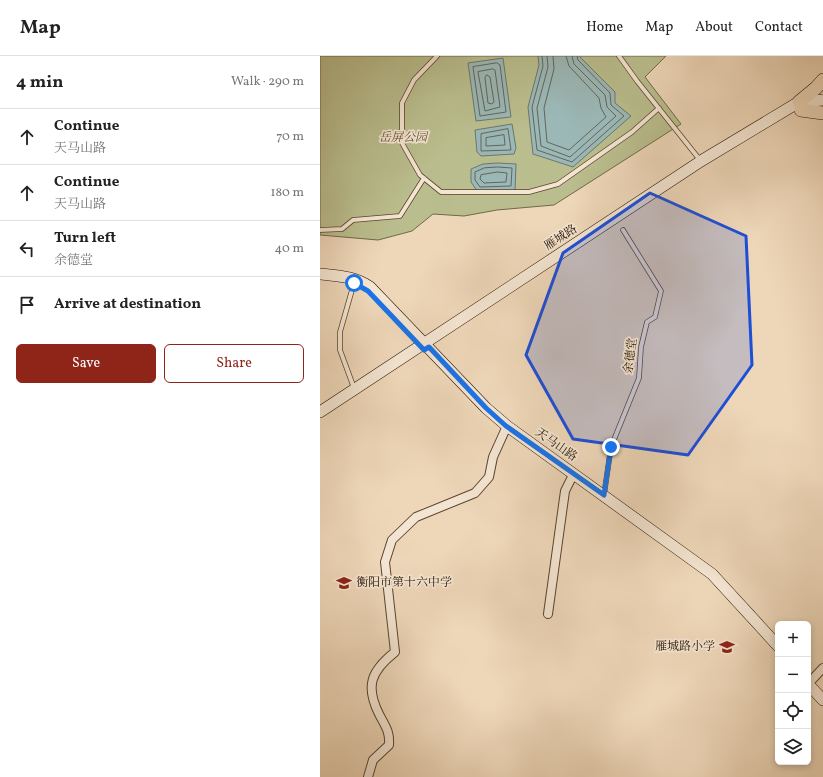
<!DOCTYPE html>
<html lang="en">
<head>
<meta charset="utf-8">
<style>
	body { margin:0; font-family:Vollkorn,"Noto Serif SC",serif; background:#f6f6f6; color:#222 }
	.controls { position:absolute; right:12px; bottom:12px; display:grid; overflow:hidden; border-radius:6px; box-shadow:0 2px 6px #0003 }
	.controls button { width:36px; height:36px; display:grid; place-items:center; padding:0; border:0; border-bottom:1px solid #e0e0e0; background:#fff; color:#222; font:20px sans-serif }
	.stop { position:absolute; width:12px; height:12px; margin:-9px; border:3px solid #1a73e8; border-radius:50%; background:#fff }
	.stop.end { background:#1a73e8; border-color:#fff; box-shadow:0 1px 4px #0008 }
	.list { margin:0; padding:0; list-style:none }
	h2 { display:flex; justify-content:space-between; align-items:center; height:52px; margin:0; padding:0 16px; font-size:17px }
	h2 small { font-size:13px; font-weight:400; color:#767676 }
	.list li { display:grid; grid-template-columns:26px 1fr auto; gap:12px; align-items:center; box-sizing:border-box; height:56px; padding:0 16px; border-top:1px solid #e0e0e0 }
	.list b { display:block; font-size:15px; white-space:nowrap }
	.list p { margin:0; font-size:13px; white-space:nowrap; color:#767676 }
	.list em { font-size:13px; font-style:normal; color:#767676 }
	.actions { display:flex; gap:8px; padding:12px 16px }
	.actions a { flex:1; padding:9px 0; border:1px solid #8f2418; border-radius:6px; text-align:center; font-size:14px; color:#8f2418 }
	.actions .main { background:#8f2418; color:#fff }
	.icon { flex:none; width:22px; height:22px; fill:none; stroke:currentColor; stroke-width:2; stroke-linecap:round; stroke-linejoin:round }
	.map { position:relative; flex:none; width:503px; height:721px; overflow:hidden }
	header { display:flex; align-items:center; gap:24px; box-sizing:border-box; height:56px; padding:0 20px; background:#fff; border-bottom:1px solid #e0e0e0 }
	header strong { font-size:19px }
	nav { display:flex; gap:22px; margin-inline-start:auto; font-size:14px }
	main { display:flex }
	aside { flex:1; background:#fff }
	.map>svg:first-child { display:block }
</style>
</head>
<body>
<header>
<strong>Map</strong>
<nav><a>Home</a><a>Map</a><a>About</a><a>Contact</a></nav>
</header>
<main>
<aside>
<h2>4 min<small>Walk · 290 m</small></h2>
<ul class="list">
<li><svg class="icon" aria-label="ahead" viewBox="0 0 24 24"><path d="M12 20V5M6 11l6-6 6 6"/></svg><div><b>Continue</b><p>天马山路</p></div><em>70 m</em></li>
<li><svg class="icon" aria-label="ahead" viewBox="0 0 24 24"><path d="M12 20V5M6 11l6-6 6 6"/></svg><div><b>Continue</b><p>天马山路</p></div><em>180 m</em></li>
<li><svg class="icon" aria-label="left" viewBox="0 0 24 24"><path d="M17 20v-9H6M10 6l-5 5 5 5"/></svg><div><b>Turn left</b><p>余德堂</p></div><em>40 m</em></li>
<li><svg class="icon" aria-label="arrive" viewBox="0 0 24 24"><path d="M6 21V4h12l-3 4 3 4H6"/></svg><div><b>Arrive at destination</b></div></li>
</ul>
<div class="actions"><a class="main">Save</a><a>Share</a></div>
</aside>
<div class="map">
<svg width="503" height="721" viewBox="0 0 503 721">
	<rect width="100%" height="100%" fill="#eed7b9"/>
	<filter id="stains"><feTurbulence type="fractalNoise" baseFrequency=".005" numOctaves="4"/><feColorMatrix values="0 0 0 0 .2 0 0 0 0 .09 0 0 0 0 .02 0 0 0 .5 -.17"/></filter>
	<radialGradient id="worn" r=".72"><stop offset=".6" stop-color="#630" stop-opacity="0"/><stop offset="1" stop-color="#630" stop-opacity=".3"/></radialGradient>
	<path fill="#babe8e" stroke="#706847" d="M 0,0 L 346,0 L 325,21 L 361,68 L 234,149 L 177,154 L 144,160 L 113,158 L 92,175 L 58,184 L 0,179 Z"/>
	<path fill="#9bb8b7" stroke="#6c766e" d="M 218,0 L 259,0 L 295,36 L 295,47 L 311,60 L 253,111 L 213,98 L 208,51 L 219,9 Z
		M 183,2 L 191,61 L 156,65 L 148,7 Z
		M 192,68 L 196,92 L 194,98 L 161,100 L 157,96 L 155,74 Z
		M 178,107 L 196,108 L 195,135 L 158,136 L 151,126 L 151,113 L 163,108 Z"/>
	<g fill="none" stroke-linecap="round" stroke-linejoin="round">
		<path stroke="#60665c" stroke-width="1" d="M 222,0 L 223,10 L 212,51 L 217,94 L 252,106 L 304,60 L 291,49 L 290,37 L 258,4 L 257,0
			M 227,0 L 228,11 L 217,52 L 221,90 L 250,101 L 296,60 L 287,51 L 285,39 L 254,8 L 252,0
			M 233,0 L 234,13 L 224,52 L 227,86 L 249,94 L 286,61 L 281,52 L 279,42 L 249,10 L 246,0
			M 177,7 L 180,9 L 186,56 L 160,60 L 153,11 Z
			M 173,13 L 175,14 L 180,51 L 165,55 L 158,16 Z
			M 167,19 L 170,21 L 174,46 L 172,48 L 168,47 L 165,22 Z
			M 188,73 L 191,94 L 161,95 L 161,78 Z
			M 184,79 L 185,89 L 166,90 L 166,82 Z
			M 178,111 L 192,112 L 191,130 L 160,131 L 155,124 L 155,116 L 164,112 Z
			M 178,116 L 187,117 L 186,126 L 164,127 L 160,123 L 161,119 Z"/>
		<g stroke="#58442e" stroke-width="5.5">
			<path id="lane" d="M 117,0 L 94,24 L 82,47 L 82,87 L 100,119 L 121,136 L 209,136 L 238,128 L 312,76 L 339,52
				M 299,0 L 317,25 L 380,104
				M 0,174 L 22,173 L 33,164 L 80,160 L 104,122
				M 34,227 L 20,276 L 20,294 L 34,332
				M 284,439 L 291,391 L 319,322 L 321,291 L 327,266 L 335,261 L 341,235 L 303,174"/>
		</g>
		<g stroke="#58442e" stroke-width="10">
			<path id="street" d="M 228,558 L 245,435 L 252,421
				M 488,628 L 503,612
				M 48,721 L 53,704 L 69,689 C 70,675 65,670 59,658 C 45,630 51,615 75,596 L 65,506 L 72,484 L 96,461 L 155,437 L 169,421 L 173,401 L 187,370"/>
		</g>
		<g stroke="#261300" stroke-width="12">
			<path id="secondary" d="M 0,218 C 18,220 34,220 50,231 L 166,352 L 187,370 L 392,518 L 458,590
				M 0,356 L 381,105 L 479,46 L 503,44
				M 488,628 L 503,644"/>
		</g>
		<g stroke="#261300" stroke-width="14">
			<path id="primary" d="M 479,46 L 496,32 L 503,24
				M 481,54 L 503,57"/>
		</g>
		<use href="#lane" stroke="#f4e5d2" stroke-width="4"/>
		<use href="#street" stroke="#f4e5d2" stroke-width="8"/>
		<use href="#secondary" stroke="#f4e5d2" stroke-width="11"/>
		<use href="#primary" stroke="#eed7b9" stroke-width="13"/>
	</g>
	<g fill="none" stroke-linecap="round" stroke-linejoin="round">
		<path stroke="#1a73e8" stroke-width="5" d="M 34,227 L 48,235 L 104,294 L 109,291 L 166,352 L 186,370 L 284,439 L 291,391"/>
	</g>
	<path fill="#1d4ed8" fill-opacity="0.2" stroke="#1d4ed8" stroke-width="3" stroke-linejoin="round" d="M 330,137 L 426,180 L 432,309 L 368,399 L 253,383 L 206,299 L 243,197 Z"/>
	<defs>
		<g id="school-bare" transform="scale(1.2)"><path d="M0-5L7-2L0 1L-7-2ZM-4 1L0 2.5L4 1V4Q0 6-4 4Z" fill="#8f2418" stroke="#f4e5d2" stroke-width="2.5" paint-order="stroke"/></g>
	</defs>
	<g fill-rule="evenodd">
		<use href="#school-bare" x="24" y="527"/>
		<use href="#school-bare" x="407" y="591"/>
	</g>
	<g text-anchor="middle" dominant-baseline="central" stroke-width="3.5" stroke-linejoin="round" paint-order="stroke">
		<g font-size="12" font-style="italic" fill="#5a4f32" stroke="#f4e5d2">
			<text x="83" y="82">岳屏公园</text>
		</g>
		<g font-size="12" fill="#261300" stroke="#f4e5d2">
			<text transform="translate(241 182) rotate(-33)">雁城路</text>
			<text transform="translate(311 300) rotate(-82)">余德堂</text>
			<text transform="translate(236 389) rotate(35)">天马山路</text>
		</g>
		<g font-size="12" fill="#261300" stroke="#f4e5d2" text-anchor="start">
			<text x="36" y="527">衡阳市第十六中学</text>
			<text x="395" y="591" text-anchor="end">雁城路小学</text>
		</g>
	</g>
	<rect width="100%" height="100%" filter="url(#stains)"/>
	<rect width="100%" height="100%" fill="url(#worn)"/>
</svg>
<div class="controls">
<button>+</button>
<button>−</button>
<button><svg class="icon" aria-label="locate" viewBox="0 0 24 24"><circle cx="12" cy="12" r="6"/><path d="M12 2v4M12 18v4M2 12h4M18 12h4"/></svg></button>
<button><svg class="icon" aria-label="layers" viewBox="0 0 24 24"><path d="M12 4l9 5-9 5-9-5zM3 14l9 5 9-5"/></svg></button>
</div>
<div class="stop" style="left:34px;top:227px"></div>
<div class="stop end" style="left:291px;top:391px"></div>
</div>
</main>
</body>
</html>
